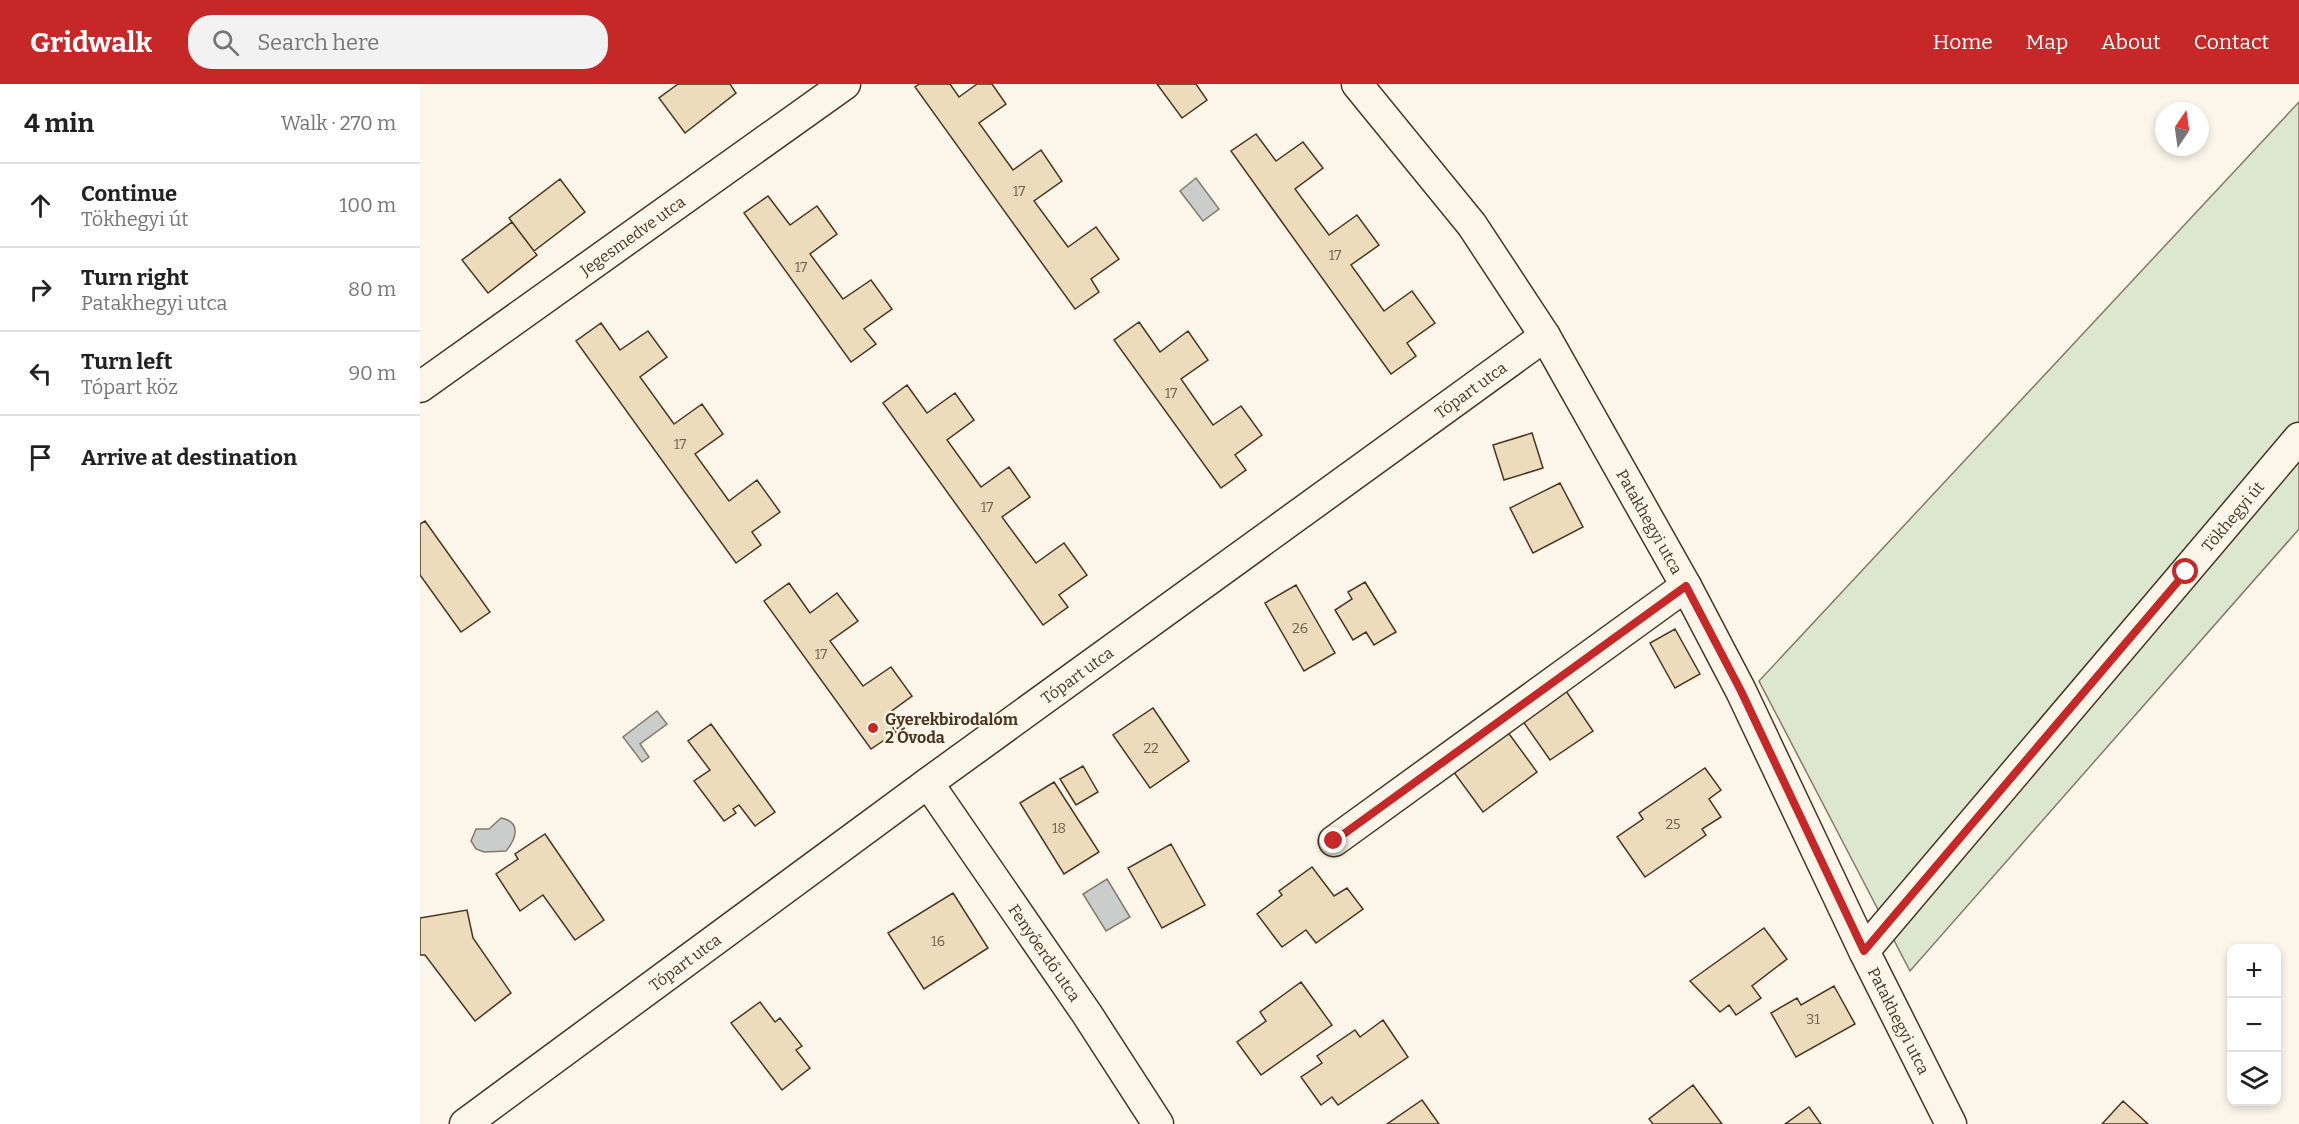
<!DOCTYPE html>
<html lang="en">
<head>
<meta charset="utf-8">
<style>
	body { margin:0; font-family:Bitter,serif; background:#f2f2f2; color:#222 }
	.controls { position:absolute; right:18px; bottom:18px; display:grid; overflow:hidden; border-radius:12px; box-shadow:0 3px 9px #0003 }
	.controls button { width:54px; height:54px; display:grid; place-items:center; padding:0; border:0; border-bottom:2px solid #e0e0e0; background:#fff; color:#222; font:30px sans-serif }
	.compass { position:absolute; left:1735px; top:18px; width:54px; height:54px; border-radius:50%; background:#fff; box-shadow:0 3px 9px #0003; rotate:13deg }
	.stop { position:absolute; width:18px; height:18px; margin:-14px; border:4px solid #c62828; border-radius:50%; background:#fff }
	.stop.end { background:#c62828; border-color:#fff; box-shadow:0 2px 6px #0008 }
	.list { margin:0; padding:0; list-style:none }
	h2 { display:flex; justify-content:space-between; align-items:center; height:78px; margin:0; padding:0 24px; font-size:26px }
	h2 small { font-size:20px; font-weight:400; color:#767676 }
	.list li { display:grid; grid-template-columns:39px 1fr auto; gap:18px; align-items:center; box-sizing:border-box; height:84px; padding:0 24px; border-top:2px solid #e0e0e0 }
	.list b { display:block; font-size:22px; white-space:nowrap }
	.list p { margin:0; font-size:20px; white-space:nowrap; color:#767676 }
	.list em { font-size:20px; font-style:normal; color:#767676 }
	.icon { flex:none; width:33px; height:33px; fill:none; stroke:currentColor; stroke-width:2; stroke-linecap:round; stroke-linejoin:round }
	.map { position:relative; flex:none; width:1879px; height:1040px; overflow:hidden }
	header { display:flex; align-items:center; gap:36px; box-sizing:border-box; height:84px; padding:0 30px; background:#c62828; color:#fff }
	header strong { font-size:28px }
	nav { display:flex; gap:33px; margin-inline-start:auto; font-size:21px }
	.search { width:420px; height:54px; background:#f2f2f2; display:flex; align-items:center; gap:15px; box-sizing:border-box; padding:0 21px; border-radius:24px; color:#767676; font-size:22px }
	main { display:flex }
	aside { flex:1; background:#fff }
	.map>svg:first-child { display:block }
</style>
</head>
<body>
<header>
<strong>Gridwalk</strong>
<div class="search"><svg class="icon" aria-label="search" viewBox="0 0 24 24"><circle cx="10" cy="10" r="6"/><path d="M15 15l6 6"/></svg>Search here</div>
<nav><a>Home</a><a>Map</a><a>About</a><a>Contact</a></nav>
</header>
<main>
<aside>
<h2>4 min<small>Walk · 270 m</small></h2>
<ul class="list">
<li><svg class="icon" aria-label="ahead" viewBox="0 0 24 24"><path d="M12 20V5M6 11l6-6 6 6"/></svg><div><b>Continue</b><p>Tökhegyi út</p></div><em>100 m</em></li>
<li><svg class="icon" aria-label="right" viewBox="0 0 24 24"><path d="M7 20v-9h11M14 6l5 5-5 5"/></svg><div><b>Turn right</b><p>Patakhegyi utca</p></div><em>80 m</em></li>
<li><svg class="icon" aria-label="left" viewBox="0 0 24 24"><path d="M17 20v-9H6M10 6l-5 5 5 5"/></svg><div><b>Turn left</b><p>Tópart köz</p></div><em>90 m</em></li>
<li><svg class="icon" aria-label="arrive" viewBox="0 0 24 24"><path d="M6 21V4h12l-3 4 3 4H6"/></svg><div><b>Arrive at destination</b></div></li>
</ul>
</aside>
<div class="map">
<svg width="1879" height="1040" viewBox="0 0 1879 1040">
	<rect width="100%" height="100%" fill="#fbf6e9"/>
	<path fill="#dce7d0" stroke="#887966" stroke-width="1.5" d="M 1879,18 L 1879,445 L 1490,887 L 1339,597 Z"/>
	<path fill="#c9cecd" stroke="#887966" stroke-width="1.5" d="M 776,94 L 799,125 L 783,137 L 760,107 Z
		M 237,627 L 247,640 L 220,660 L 229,673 L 222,678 L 203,653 Z
		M 81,734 C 102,738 96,755 86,767 L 64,768 L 56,765 L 51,757 L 56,745 L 69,745 Z
		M 687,795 L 710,833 L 686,847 L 663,810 Z"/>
	<path fill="#ecdcbc" stroke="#4a3520" stroke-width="1.5" d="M 258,0 L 310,0 L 316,9 L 265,49 L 239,14 Z
		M 499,0 L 530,0 L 539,13 L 557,0 L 572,0 L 586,20 L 559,39 L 593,86 L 621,66 L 642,97 L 614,117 L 648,163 L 676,143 L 699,175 L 671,195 L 679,208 L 655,225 L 495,3 Z
		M 737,0 L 776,0 L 787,16 L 762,34 Z
		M 836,50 L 856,77 L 883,58 L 903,84 L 875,105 L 909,151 L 937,131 L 959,161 L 931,181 L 964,227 L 992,207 L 1015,239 L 987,259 L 996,272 L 971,290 L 811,67 Z
		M 140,95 L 165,128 L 114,167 L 89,134 Z
		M 348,112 L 370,141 L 397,122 L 417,150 L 390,170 L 423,215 L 451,196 L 472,225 L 444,245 L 456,260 L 431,278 L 324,129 Z
		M 92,138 L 117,171 L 68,209 L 42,176 Z
		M 719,238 L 740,268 L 768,247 L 788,276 L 761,295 L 793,341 L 821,322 L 842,351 L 815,371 L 826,386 L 801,404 L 694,256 Z
		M 181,239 L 200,266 L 228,247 L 247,273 L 220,293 L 254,340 L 282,320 L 303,350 L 275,370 L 309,417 L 337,396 L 360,428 L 332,448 L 341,461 L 316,479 L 156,257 Z
		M 487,301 L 507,329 L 535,309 L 554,336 L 527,356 L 561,403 L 589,383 L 610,413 L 582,433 L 616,479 L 644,459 L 667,491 L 639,511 L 648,523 L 623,541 L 463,319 Z
		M 1112,349 L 1123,384 L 1084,396 L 1073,361 Z
		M 1140,399 L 1163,443 L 1113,469 L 1090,424 Z
		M 5,437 L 70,528 L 41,548 L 0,491 L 0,440 Z
		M 945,498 L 976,548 L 954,561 L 946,548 L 933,556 L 915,526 L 932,515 L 928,508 Z
		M 369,499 L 390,529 L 417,509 L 438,537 L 410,557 L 443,602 L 471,583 L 492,612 L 465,632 L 476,648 L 451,665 L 344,517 Z
		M 876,501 L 915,569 L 884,587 L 845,519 Z
		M 1255,545 L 1280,590 L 1255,604 L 1230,559 Z
		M 1144,604 L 1173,647 L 1130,676 L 1100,633 Z
		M 733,624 L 769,677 L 730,704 L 693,651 Z
		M 291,640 L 355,728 L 335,742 L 319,721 L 313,725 L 316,729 L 304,737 L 274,697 L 290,686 L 268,657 Z
		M 1087,647 L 1117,688 L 1063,728 L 1033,687 Z
		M 663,682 L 678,708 L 656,721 L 640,695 Z
		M 1285,684 L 1301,706 L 1289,715 L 1301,733 L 1282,745 L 1286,751 L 1225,793 L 1197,753 L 1223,735 L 1219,729 Z
		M 634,698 L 679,768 L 644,790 L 600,719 Z
		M 125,750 L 184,836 L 155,856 L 123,811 L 100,827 L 76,790 L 98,775 L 95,770 Z
		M 751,760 L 785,821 L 742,844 L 708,784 Z
		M 892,783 L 914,812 L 927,804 L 943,825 L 896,859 L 886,846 L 862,863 L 837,830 L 862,811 L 859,807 Z
		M 533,809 L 568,864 L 504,905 L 468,849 Z
		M 47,826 L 53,854 L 91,909 L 55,937 L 5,871 L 0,871 L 0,834 Z
		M 1344,844 L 1367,875 L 1332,902 L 1341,914 L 1316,931 L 1309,921 L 1300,928 L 1270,897 Z
		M 881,898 L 912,941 L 841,991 L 817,958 L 846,937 L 840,928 Z
		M 1414,902 L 1435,940 L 1376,973 L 1351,929 L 1377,914 L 1381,921 Z
		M 340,918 L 355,938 L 360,934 L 382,962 L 376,966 L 390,984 L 362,1006 L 311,939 Z
		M 963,936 L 988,973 L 918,1021 L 912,1013 L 901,1021 L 881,993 L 902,979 L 897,972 L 935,946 L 940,953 Z
		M 1273,1001 L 1302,1040 L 1233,1040 L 1229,1035 Z
		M 1002,1016 L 1019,1040 L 967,1040 Z
		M 1703,1017 L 1728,1040 L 1682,1040 Z
		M 1389,1023 L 1401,1040 L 1365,1040 Z"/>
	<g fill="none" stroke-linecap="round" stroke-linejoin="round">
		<g stroke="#4a3520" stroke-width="33">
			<g id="minor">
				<path id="s1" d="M 937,0 L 1052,141 L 1125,252 L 1266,502 L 1321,607 L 1444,867 L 1531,1040"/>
				<path id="s2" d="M 0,303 L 425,0"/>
				<path id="s3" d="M 508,699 L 667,930 L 738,1040"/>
				<path d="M 914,757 L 1266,502"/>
				<path id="s4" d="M 1444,867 L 1879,354"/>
				<path id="s5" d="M 45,1040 L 508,699 L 1125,252"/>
			</g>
		</g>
		<use href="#minor" stroke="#fbf6e9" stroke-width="30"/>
	</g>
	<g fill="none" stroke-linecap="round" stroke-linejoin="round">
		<path stroke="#c62828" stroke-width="8" d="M 914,757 L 1266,502 L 1321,607 L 1444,867 L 1766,488"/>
	</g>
	<circle fill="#c62828" stroke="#fbf6e9" stroke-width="2" cx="453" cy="644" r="6"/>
	<g text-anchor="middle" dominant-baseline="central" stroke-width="4.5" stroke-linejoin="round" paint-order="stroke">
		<g font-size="14" fill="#725f47">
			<text x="599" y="107">17</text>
			<text x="915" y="171">17</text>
			<text x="381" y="183">17</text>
			<text x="751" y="309">17</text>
			<text x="260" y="360">17</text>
			<text x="567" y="423">17</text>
			<text x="880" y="544">26</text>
			<text x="401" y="570">17</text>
			<text x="731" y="664">22</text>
			<text x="1253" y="740">25</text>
			<text x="639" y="744">18</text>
			<text x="518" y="857">16</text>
			<text x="1393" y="935">31</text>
		</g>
		<g font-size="16" fill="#4a3520" stroke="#fbf6e9">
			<text stroke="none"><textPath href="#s2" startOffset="261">Jegesmedve utca</textPath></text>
			<text stroke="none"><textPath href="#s5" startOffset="1245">Tópart utca</textPath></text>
			<text stroke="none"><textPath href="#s4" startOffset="570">Tökhegyi út</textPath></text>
			<text stroke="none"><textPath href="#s1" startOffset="528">Patakhegyi utca</textPath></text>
			<text stroke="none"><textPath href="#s5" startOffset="759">Tópart utca</textPath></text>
			<text stroke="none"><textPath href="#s3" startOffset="206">Fenyőerdő utca</textPath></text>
			<text stroke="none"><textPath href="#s5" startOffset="273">Tópart utca</textPath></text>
			<text stroke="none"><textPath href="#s1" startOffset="1086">Patakhegyi utca</textPath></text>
		</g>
		<g font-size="16" font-weight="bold" fill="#4a3520" stroke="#fbf6e9" text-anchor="start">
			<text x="465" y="635">Gyerekbirodalom<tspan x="465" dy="18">2 Óvoda</tspan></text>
		</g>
	</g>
</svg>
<div class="controls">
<button>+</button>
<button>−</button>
<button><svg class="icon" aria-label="layers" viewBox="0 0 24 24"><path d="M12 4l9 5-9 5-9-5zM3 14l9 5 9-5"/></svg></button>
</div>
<svg class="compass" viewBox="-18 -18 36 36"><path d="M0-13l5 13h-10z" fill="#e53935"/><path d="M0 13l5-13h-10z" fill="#767676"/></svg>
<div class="stop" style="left:1766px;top:488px"></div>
<div class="stop end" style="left:914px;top:757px"></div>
</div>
</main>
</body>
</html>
